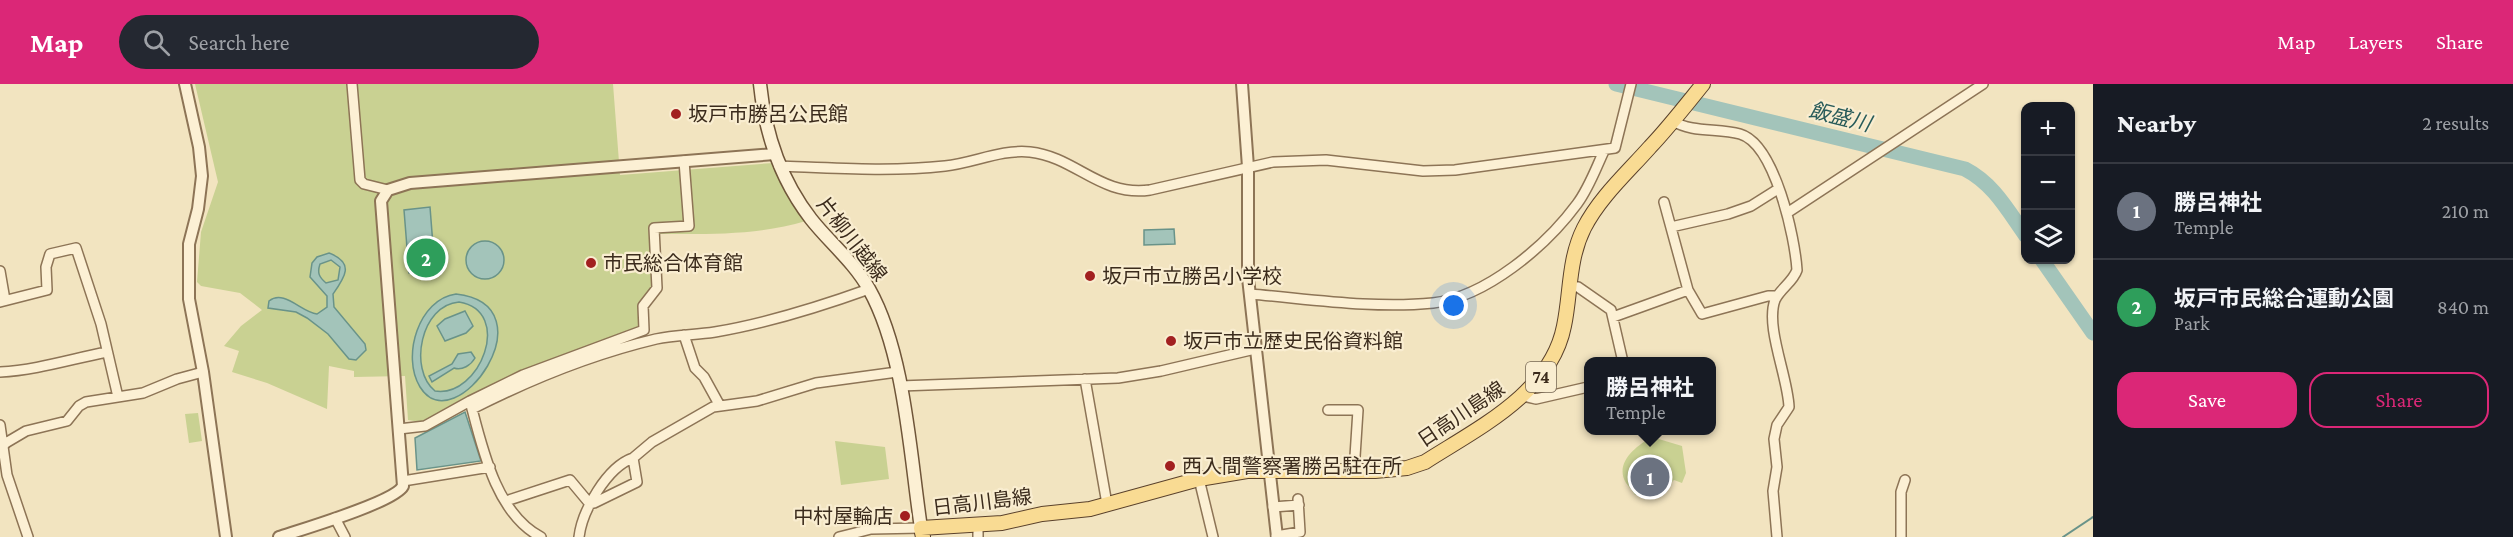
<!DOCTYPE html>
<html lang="en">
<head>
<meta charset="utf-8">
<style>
	body { margin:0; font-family:"Crimson Pro","Noto Sans JP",serif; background:#242831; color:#f1f3f6 }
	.controls { position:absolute; right:18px; top:18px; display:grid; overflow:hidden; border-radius:12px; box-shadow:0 2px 4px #0004 }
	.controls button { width:54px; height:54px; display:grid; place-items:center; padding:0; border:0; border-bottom:2px solid #363941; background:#171b24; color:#f1f3f6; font:30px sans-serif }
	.you { position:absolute; left:1454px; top:222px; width:21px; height:21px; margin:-15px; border:4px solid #fff; border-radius:50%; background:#1a73e8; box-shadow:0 0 0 9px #1a73e833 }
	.badge { display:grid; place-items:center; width:39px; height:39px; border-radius:50%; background:#db2777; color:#fff; font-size:20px; font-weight:700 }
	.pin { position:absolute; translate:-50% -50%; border:3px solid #fff; box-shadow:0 2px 6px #0006 }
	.popup { position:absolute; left:1584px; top:273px; width:132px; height:78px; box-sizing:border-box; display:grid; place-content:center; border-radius:12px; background:#171b24; filter:drop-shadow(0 2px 4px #0005); font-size:20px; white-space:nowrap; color:#9ea1a6 }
	.popup b { font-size:22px; color:#f1f3f6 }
	.popup::after { content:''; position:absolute; left:50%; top:100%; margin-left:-12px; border:12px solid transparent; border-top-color:#171b24 }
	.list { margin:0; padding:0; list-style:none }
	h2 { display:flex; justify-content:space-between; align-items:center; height:78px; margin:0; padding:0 24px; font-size:26px }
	h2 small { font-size:20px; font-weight:400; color:#9ea1a6 }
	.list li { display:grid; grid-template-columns:39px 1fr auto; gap:18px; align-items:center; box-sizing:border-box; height:96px; padding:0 24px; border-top:2px solid #363941 }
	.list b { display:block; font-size:22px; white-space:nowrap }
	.list p { margin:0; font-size:20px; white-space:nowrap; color:#9ea1a6 }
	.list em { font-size:20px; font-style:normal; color:#9ea1a6 }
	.actions { display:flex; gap:12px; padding:18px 24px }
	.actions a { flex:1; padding:14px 0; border:2px solid #db2777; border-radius:18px; text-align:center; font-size:21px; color:#db2777 }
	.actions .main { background:#db2777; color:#fff }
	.icon { flex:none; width:33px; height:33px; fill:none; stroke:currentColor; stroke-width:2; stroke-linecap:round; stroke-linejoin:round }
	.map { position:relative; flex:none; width:2093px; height:453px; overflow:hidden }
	header { display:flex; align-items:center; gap:36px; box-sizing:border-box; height:84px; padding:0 30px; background:#db2777; color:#fff }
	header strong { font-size:28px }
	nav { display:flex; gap:33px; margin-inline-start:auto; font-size:21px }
	.search { width:420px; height:54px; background:#242831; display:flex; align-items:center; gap:15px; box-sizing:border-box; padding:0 21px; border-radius:33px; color:#9ea1a6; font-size:22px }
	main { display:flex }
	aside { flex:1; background:#171b24 }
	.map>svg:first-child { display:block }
</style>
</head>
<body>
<header>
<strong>Map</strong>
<div class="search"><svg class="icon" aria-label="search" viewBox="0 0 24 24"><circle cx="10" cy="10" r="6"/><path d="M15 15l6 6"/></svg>Search here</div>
<nav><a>Map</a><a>Layers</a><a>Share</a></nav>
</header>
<main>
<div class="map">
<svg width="2093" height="453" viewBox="0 0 2093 453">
	<rect width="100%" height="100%" fill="#f2e4c0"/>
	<path fill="#c9d192" d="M 195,0 L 613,0 L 620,91 L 773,79 L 806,137 C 756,152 705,150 653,150 L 656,203 L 641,221 L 642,245 L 518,291 L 420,338 L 408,336 L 405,292 L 354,293 L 354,287 L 329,282 L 327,325 L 267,299 L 232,288 L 239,267 L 224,262 L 241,242 L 262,226 L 240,209 L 201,202 L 197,198 L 201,148 L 218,98 Z
		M 198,329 L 202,357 L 189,359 L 185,330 Z
		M 1652,353 L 1682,362 L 1686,389 L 1682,399 L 1674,396 L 1665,404 L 1662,402 L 1657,374 L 1649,371 L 1650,376 L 1642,377 C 1632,388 1645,398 1645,408 L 1635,411 C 1632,406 1629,403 1626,399 C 1614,379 1636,362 1652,353 Z
		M 835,357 L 885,363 L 889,395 L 841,401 Z"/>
	<path fill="#a3c4ba" stroke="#699389" stroke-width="1.5" fill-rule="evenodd" d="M 430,123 L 435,187 L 409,189 L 404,126 Z
		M 1174,145 L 1175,160 L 1144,161 L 1144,146 Z
		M466 176a19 19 0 1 1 38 0a19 19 0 1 1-38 0Z
		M 329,169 C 355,179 345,193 333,210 L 334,223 L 365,260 L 366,266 L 356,276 L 349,275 L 328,250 L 307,234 L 296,228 L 268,224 L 269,217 C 284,205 301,228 317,230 L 327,223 L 327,212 L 310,193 L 312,179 L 317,173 ZM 331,176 L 340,183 L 338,196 L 326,199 C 319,193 317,189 320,180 Z
		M 456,210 C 553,221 455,360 420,303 C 401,272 419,215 456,210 ZM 459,218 C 514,227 480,314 435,307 C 408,285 421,221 459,218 Z
		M 465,227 L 473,242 L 466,249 L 445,257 L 437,242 L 445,235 Z
		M 471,268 L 475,274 C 471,281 462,287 454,284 L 432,298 L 429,292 L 452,280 L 458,270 Z
		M 465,328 L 481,377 L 417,386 L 415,354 Z"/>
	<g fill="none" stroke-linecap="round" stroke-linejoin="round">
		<path stroke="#699389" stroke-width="2" d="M 2063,453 L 2093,433"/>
		<path stroke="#a3c4ba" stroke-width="15" d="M 1616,0 L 1965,85 C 1994,100 2008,127 2026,152
			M 2042,176 L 2093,249"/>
		<g stroke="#8d7456" stroke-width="12">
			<path id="minor" d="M 352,0 L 360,96 L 364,100 L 388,106
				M 1673,37 C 1692,49 1718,44 1740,50 C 1775,60 1795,154 1797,186 C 1793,198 1780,205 1775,216 C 1765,243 1788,293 1789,323 L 1777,341 L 1774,355 L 1777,383 L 1773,407 L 1777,453
				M 779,82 C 833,84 891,88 945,82 C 974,79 1001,65 1030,68 C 1076,73 1100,113 1150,106 L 1273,78 L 1326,76 L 1423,87 L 1455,86 L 1615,64 L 1631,0
				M 1664,118 L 1688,206 L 1702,230 L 1768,212 L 1777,212
				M 1787,129 L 1983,0
				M 1671,143 L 1728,130 L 1751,122 L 1778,105
				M 0,187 L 5,216
				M 1568,202 L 1578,203 L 1611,226 L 1623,278
				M 1250,210 C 1310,215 1373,225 1433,219 C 1486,213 1546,162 1577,120 C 1589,104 1596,84 1604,67
				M 0,218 L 47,206 L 46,183 L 50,170 L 76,164 L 101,240 L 118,313
				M 1613,233 L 1688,206
				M 684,251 L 695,284 L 704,293 L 720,322
				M 0,288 C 37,286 71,275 107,268
				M 1085,295 L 1107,420
				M 900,302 L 1118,294 L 1161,287 L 1255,265
				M 1523,312 L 1536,315 L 1588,303
				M 470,317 L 523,291 L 644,246 L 643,222 L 657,204 L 654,144 L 689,142 L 684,77
				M 472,325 C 529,296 593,270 656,255 C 675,251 695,251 715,248 C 768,239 819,223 869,205
				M 1328,326 L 1358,326 L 1354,388
				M 0,341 L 7,391 L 28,453
				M 399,345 L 425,342 L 470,317 C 482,363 496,430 541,453
				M 4,360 L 26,347 L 67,337 L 79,322 L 86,318 L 143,309 L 177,295 L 203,288
				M 1199,395 L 1213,453
				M 403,397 L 490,383
				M 506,417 L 570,396 L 590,420 L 594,419 L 637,398 L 633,374 L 652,358 L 713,323 L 757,317 L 816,299 L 897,288
				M 1273,423 L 1299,421
				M 335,434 L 345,453
				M 978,441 L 978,453
				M 1276,452 L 1300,448 L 1298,415
				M 579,453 C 582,427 607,383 633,374
				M 839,453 L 871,445 L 921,444
				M 1901,453 L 1901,408 L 1905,396"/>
		</g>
		<g stroke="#8d7456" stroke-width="14">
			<path id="tertiary" d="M 185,0 L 199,63 L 202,92 L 198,125 L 189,160 L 189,215 L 203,288 L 226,453
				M 1242,0 L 1248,83 L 1248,194 L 1277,453
				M 0,361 L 4,360
				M 279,453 C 300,446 395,418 403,402 L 381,117 L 388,106 L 410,99 L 775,70"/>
		</g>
		<g stroke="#6f5539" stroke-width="15">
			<path id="secondary" d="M 760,0 C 765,49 780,95 811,135 C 829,158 854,178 869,205 C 905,269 910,371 921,444"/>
		</g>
		<g stroke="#5a412b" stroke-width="16">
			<path id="primary" d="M 923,453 L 921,444 L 1002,439 L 1042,430 L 1090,425 L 1199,395 L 1247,387 L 1375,387 L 1407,384 L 1425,378 C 1478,344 1551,309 1564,242 C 1571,209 1568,176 1584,144 C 1600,113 1627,89 1650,63 C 1669,43 1686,21 1703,0"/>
		</g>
		<use href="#minor" stroke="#fcf0d4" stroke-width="9"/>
		<use href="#tertiary" stroke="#fcf0d4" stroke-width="10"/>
		<use href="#secondary" stroke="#fcf0d4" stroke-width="12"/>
		<use href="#primary" stroke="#f9db93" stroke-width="14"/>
	</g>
	<g fill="#a22020" stroke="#f9edd0" stroke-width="2">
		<circle cx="676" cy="30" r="6"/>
		<circle cx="591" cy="179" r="6"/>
		<circle cx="1090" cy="192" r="6"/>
		<circle cx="1171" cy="257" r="6"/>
		<circle cx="1170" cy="382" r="6"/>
		<circle cx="905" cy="432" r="6"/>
	</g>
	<g text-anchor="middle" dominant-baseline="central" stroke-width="4.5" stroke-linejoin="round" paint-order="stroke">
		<rect fill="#f9edd0" stroke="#746552" stroke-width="1.5" x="1526" y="278" width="30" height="30" rx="4.5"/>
		<g font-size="18" font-weight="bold" fill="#3b2b1c">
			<text x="1541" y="293">74</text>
		</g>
		<g font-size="20" fill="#3b2b1c" stroke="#f9edd0" text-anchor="start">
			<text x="688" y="30">坂戸市勝呂公民館</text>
			<text x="603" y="179">市民総合体育館</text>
			<text x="1102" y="192">坂戸市立勝呂小学校</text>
			<text x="1183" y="257">坂戸市立歴史民俗資料館</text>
			<text x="1182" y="382">西入間警察署勝呂駐在所</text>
			<text x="893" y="432" text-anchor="end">中村屋輪店</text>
		</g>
		<g font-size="20" fill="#3b2b1c" stroke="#f9edd0">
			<text transform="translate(852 155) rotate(52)">片柳川越線</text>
			<text transform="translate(1461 330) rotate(-34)">日高川島線</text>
			<text transform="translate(982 418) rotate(-7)">日高川島線</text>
		</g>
		<g font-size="21" font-style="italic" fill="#295c5a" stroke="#f9edd0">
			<text transform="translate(1840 33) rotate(14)">飯盛川</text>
		</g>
	</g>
</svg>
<div class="controls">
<button>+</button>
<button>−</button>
<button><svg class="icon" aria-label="layers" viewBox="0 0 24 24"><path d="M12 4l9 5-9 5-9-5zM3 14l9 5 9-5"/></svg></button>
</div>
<div class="you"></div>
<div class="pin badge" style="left:1650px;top:393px;background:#6b7280">1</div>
<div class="popup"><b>勝呂神社</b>Temple</div>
<div class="pin badge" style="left:426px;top:174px;background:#2e9e5b">2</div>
</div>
<aside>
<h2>Nearby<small>2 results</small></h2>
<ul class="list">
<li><span class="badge" style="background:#6b7280">1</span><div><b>勝呂神社</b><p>Temple</p></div><em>210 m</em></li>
<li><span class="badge" style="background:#2e9e5b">2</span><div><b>坂戸市民総合運動公園</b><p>Park</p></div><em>840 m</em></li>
</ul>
<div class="actions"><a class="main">Save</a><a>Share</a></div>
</aside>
</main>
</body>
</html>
